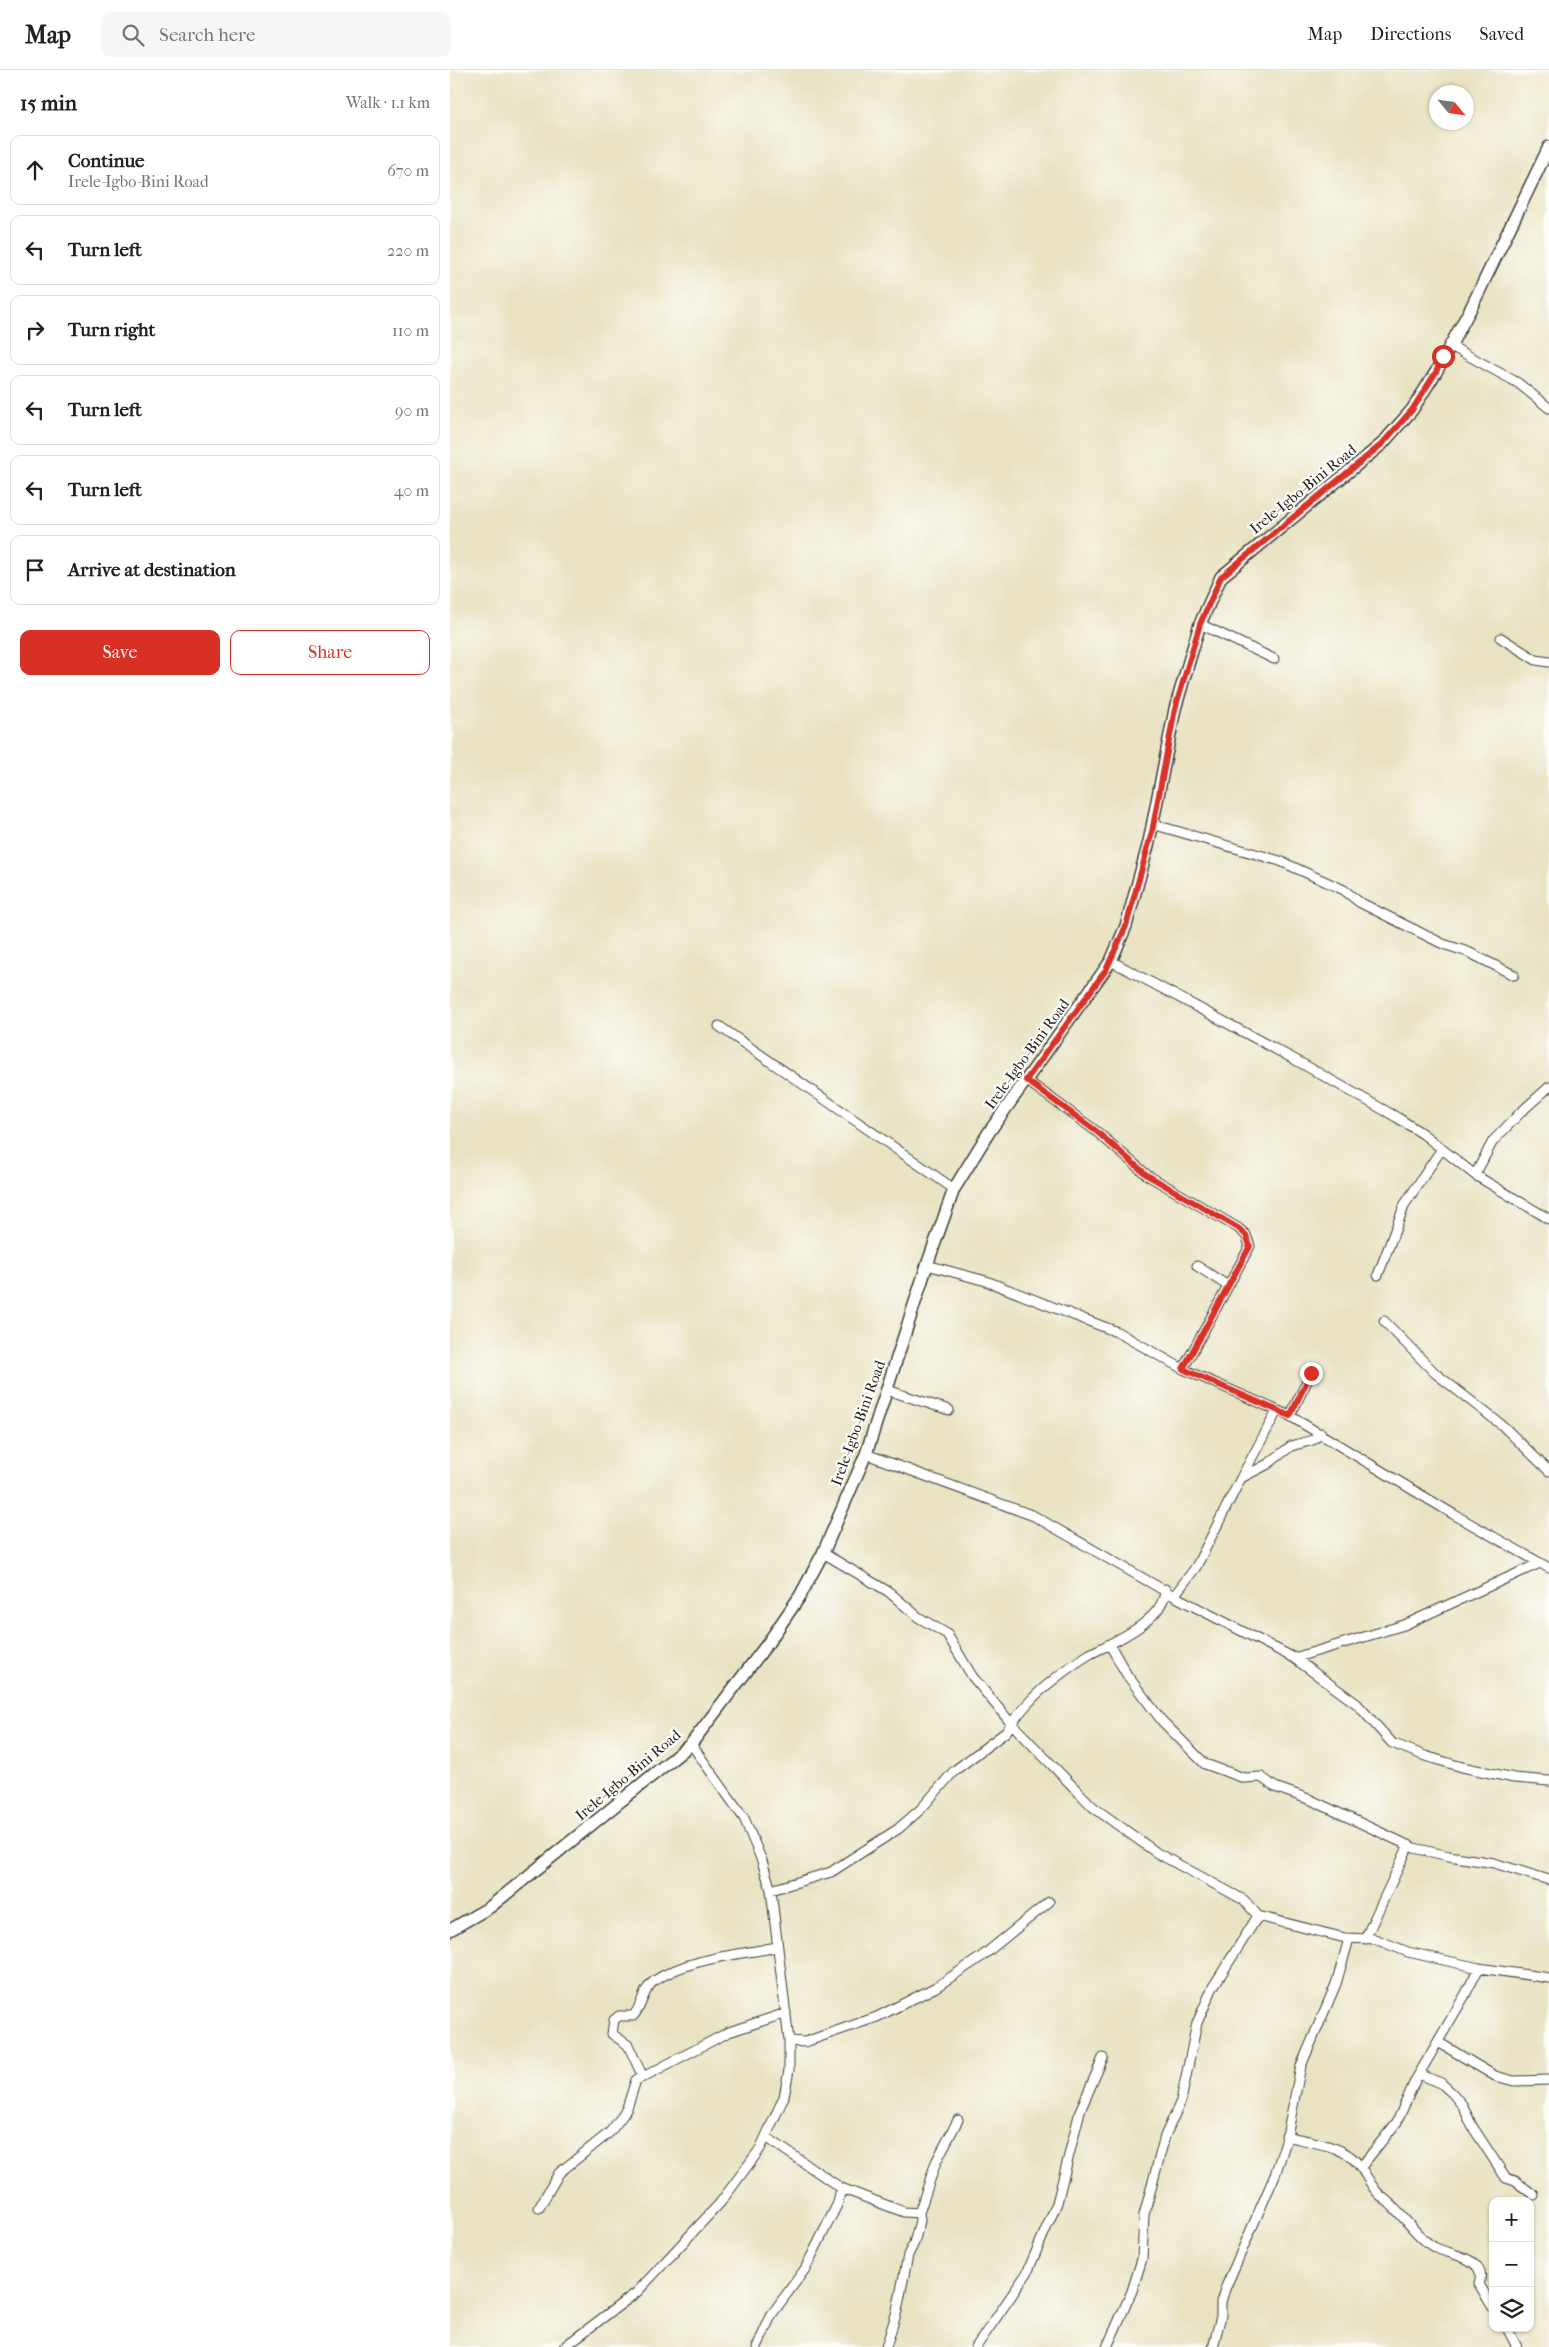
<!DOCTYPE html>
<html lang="en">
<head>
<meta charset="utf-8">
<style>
	body { margin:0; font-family:"IM FELL French Canon",serif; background:#f6f6f6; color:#202124 }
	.controls { position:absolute; right:15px; bottom:15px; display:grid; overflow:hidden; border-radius:10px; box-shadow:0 1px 4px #0004 }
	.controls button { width:45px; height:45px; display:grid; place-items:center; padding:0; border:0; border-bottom:1px solid #e0e0e0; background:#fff; color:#202124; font:25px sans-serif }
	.compass { position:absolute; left:979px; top:15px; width:45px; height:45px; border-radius:50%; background:#fff; box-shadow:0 1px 4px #0004; rotate:119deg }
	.stop { position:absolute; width:15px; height:15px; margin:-11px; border:4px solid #d93025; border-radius:50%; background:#fff }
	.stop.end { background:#d93025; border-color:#fff; box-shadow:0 1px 5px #0008 }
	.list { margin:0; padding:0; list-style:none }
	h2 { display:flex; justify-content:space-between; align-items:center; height:65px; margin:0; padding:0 20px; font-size:21px }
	h2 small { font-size:16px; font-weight:400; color:#757577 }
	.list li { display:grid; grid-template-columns:32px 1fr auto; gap:15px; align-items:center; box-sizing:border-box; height:70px; margin:0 10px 10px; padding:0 10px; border:1px solid #e0e0e0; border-radius:10px }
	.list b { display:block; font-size:19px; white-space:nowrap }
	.list p { margin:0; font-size:16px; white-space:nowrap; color:#757577 }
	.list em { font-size:16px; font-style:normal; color:#757577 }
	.actions { display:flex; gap:10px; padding:15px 20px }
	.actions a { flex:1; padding:11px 0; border:1px solid #d93025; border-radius:10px; text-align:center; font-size:18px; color:#d93025 }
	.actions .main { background:#d93025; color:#fff }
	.icon { flex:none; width:28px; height:28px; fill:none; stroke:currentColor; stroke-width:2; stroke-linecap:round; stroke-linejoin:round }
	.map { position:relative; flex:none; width:1099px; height:2277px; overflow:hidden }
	header { display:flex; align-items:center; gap:30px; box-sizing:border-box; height:70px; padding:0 25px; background:#fff; border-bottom:1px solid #e0e0e0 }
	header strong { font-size:24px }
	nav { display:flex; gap:28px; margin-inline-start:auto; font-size:18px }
	.search { width:350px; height:45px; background:#f6f6f6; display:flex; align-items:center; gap:12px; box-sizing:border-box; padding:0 18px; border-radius:10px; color:#757577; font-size:19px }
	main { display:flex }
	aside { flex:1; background:#fff }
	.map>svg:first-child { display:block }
</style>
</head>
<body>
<header>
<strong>Map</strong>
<div class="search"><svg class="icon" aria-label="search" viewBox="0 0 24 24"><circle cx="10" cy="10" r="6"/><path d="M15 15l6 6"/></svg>Search here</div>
<nav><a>Map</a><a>Directions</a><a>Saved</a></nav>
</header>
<main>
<aside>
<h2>15 min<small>Walk · 1.1 km</small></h2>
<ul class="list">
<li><svg class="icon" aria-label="ahead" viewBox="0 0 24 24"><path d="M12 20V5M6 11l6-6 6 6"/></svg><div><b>Continue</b><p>Irele-Igbo-Bini Road</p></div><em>670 m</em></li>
<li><svg class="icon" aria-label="left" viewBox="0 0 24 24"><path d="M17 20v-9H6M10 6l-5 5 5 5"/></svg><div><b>Turn left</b></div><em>220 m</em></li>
<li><svg class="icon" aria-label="right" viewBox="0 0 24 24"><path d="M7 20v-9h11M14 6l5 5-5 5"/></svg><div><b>Turn right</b></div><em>110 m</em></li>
<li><svg class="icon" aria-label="left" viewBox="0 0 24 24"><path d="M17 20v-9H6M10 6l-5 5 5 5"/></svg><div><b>Turn left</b></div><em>90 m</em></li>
<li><svg class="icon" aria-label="left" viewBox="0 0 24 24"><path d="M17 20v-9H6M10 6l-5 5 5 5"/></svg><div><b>Turn left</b></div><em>40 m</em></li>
<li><svg class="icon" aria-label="arrive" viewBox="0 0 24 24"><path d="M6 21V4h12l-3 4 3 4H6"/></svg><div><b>Arrive at destination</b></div></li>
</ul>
<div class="actions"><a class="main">Save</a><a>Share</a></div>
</aside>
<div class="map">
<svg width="1099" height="2277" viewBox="0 0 1099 2277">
	<rect width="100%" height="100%" fill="#fdfcf7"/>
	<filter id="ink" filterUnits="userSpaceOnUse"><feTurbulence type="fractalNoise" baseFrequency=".02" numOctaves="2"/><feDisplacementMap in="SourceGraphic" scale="10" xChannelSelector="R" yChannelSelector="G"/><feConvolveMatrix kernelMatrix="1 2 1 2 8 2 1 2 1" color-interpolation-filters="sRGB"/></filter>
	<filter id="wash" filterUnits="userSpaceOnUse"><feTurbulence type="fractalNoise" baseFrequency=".0096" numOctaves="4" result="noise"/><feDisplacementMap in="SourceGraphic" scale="20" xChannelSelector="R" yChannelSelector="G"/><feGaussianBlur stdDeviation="1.12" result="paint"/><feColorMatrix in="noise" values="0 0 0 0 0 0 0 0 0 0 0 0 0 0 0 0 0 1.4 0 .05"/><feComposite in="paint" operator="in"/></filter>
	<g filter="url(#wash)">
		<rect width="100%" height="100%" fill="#e9e3c3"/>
	</g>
	<g filter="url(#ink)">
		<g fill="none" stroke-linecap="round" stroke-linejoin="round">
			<g stroke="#3b3a35" stroke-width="11">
				<path id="minor" d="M 999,275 L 1068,313 L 1099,338
					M 750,554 L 824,589
					M 1051,568 L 1086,590 L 1099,592
					M 702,754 L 830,791 L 894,820 L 909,832 L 993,874 L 1018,882 L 1064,905
					M 661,891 L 842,988 L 948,1048 L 973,1064 L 1025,1105 L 1099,1149
					M 269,956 L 504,1119
					M 576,1010 L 646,1061 L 697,1105 L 788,1158 L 796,1165 L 800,1176 L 733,1299
					M 1025,1105 L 1043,1071 L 1071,1042 L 1099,1017
					M 477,1195 L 536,1211 L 667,1262 L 733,1299 L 840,1346 L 1003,1444 L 1099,1498
					M 747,1196 L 778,1216
					M 928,1205 L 955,1134 L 991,1080
					M 934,1251 L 985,1303 L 1053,1356 L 1099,1401
					M 437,1320 L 499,1340
					M 840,1346 L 861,1303
					M 416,1384 L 584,1446 L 724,1526 L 844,1588 L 907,1634 L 942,1673 L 975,1686 L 1012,1697 L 1064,1708 L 1099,1711
					M 791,1408 L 827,1341
					M 373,1483 L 439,1522 L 468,1547 L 497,1564 L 522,1606 L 560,1652 L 643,1737 L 707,1783 L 794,1830 L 808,1846 L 763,1917 L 747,1953 L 731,2031 L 715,2066 L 694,2145 L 692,2189 L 682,2221 L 657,2277
					M 724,1526 L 746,1497 L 791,1408 L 818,1394 L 841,1376 L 863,1370 L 871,1363
					M 660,1575 L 677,1605 L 712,1651 L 755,1694 L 794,1708 L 811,1707 L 825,1717 L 861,1730 L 964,1778 L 999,1786 L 1044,1793 L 1099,1810
					M 844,1588 L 954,1555 L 1090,1493
					M 321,1820 L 381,1802 L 448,1759 L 471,1739 L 504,1701 L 556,1662 C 567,1644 585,1624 602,1611 C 613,1602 628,1591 640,1584 C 663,1572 716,1550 715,1519
					M 808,1846 L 895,1868 L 925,1869 L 958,1882 L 1029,1898 L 1099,1908
					M 915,1869 L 959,1775
					M 327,1877 C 287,1885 239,1888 204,1911 C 192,1920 193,1936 183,1946 L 169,1946 L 164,1950 L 162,1964 L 178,1975 L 193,2007 L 279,1962 L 336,1943
					M 339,1971 L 355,1972 L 427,1947 L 486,1917 L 531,1887 L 599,1832
					M 988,1972 L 1045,2006 L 1064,2011 L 1099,2010
					M 969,2004 L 991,2013 L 1003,2024 L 1013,2036 L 1022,2056 L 1056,2108 L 1065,2111 L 1084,2125
					M 836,2066 C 856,2071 886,2075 901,2087 C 913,2096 917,2110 926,2121 C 931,2127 938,2131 943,2137 C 955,2148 970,2170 984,2177 C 998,2185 1039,2187 1029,2214 L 1043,2238
					M 911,2097 L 947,2052 L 965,2011 L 1015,1925 L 1029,1898
					M 391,2118 L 454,2142 L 469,2143
					M 89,2138 L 109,2103 L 160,2062 L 173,2045 L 177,2038 L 186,2010 L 193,2007
					M 1057,2258 L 1067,2277
					M 114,2277 L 187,2222 L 270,2133 L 310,2079 L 334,2027 L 339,2000 L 339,1971 L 321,1820 L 312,1791 L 294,1748 L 241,1674
					M 307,2277 L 322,2244 L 355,2199 L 388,2133 L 391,2118 L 316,2067
					M 436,2277 L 447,2241 L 458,2185 L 464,2173 L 470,2151 L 469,2143 L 486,2092 L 508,2050
					M 526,2277 L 577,2203 L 607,2133 L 630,2041 L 653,1988
					M 763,2277 L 771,2246 L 771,2232 L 775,2219 L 825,2105 L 836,2071 L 851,1996 L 886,1914 L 899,1869"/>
			</g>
			<g stroke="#3b3a35" stroke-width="14">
				<path id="tertiary" d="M 0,1860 L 40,1837 L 241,1674 L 318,1573 L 350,1526 L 373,1483 L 416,1384 L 477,1195 L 504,1119 L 539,1062 L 661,891 L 676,856 L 699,772 L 725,639 L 750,554 L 771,507 L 932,374 L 962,340 L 986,302 L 1022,236 L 1099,77"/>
			</g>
			<use href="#minor" stroke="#fff" stroke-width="9"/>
			<use href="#tertiary" stroke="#fff" stroke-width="11"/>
		</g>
	</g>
	<g fill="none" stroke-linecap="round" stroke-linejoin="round" filter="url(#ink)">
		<path stroke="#d93025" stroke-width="6" d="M 861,1303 L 840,1346 L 733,1299 L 800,1176 L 796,1165 L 788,1158 L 697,1105 L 646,1061 L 576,1010 L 656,900 L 676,856 L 702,762 L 725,639 L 750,554 L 771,507 L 932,374 L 962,340 L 986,302 L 993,286"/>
	</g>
	<g text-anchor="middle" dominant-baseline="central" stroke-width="4.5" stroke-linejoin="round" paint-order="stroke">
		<g font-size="15" fill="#1c1c1c" stroke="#fdfcf7">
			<text transform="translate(853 419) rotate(-39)">Irele-Igbo-Bini Road</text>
			<text transform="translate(577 984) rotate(-54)">Irele-Igbo-Bini Road</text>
			<text transform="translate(408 1353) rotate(-70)">Irele-Igbo-Bini Road</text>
			<text transform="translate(178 1705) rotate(-40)">Irele-Igbo-Bini Road</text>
		</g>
	</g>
</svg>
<div class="controls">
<button>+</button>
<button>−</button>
<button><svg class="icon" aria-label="layers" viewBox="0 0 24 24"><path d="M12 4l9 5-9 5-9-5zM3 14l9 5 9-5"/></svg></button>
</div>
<svg class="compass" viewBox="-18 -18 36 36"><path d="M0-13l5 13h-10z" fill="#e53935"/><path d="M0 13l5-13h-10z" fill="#757577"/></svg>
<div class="stop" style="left:993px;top:286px"></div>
<div class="stop end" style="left:861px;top:1303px"></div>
</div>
</main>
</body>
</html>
